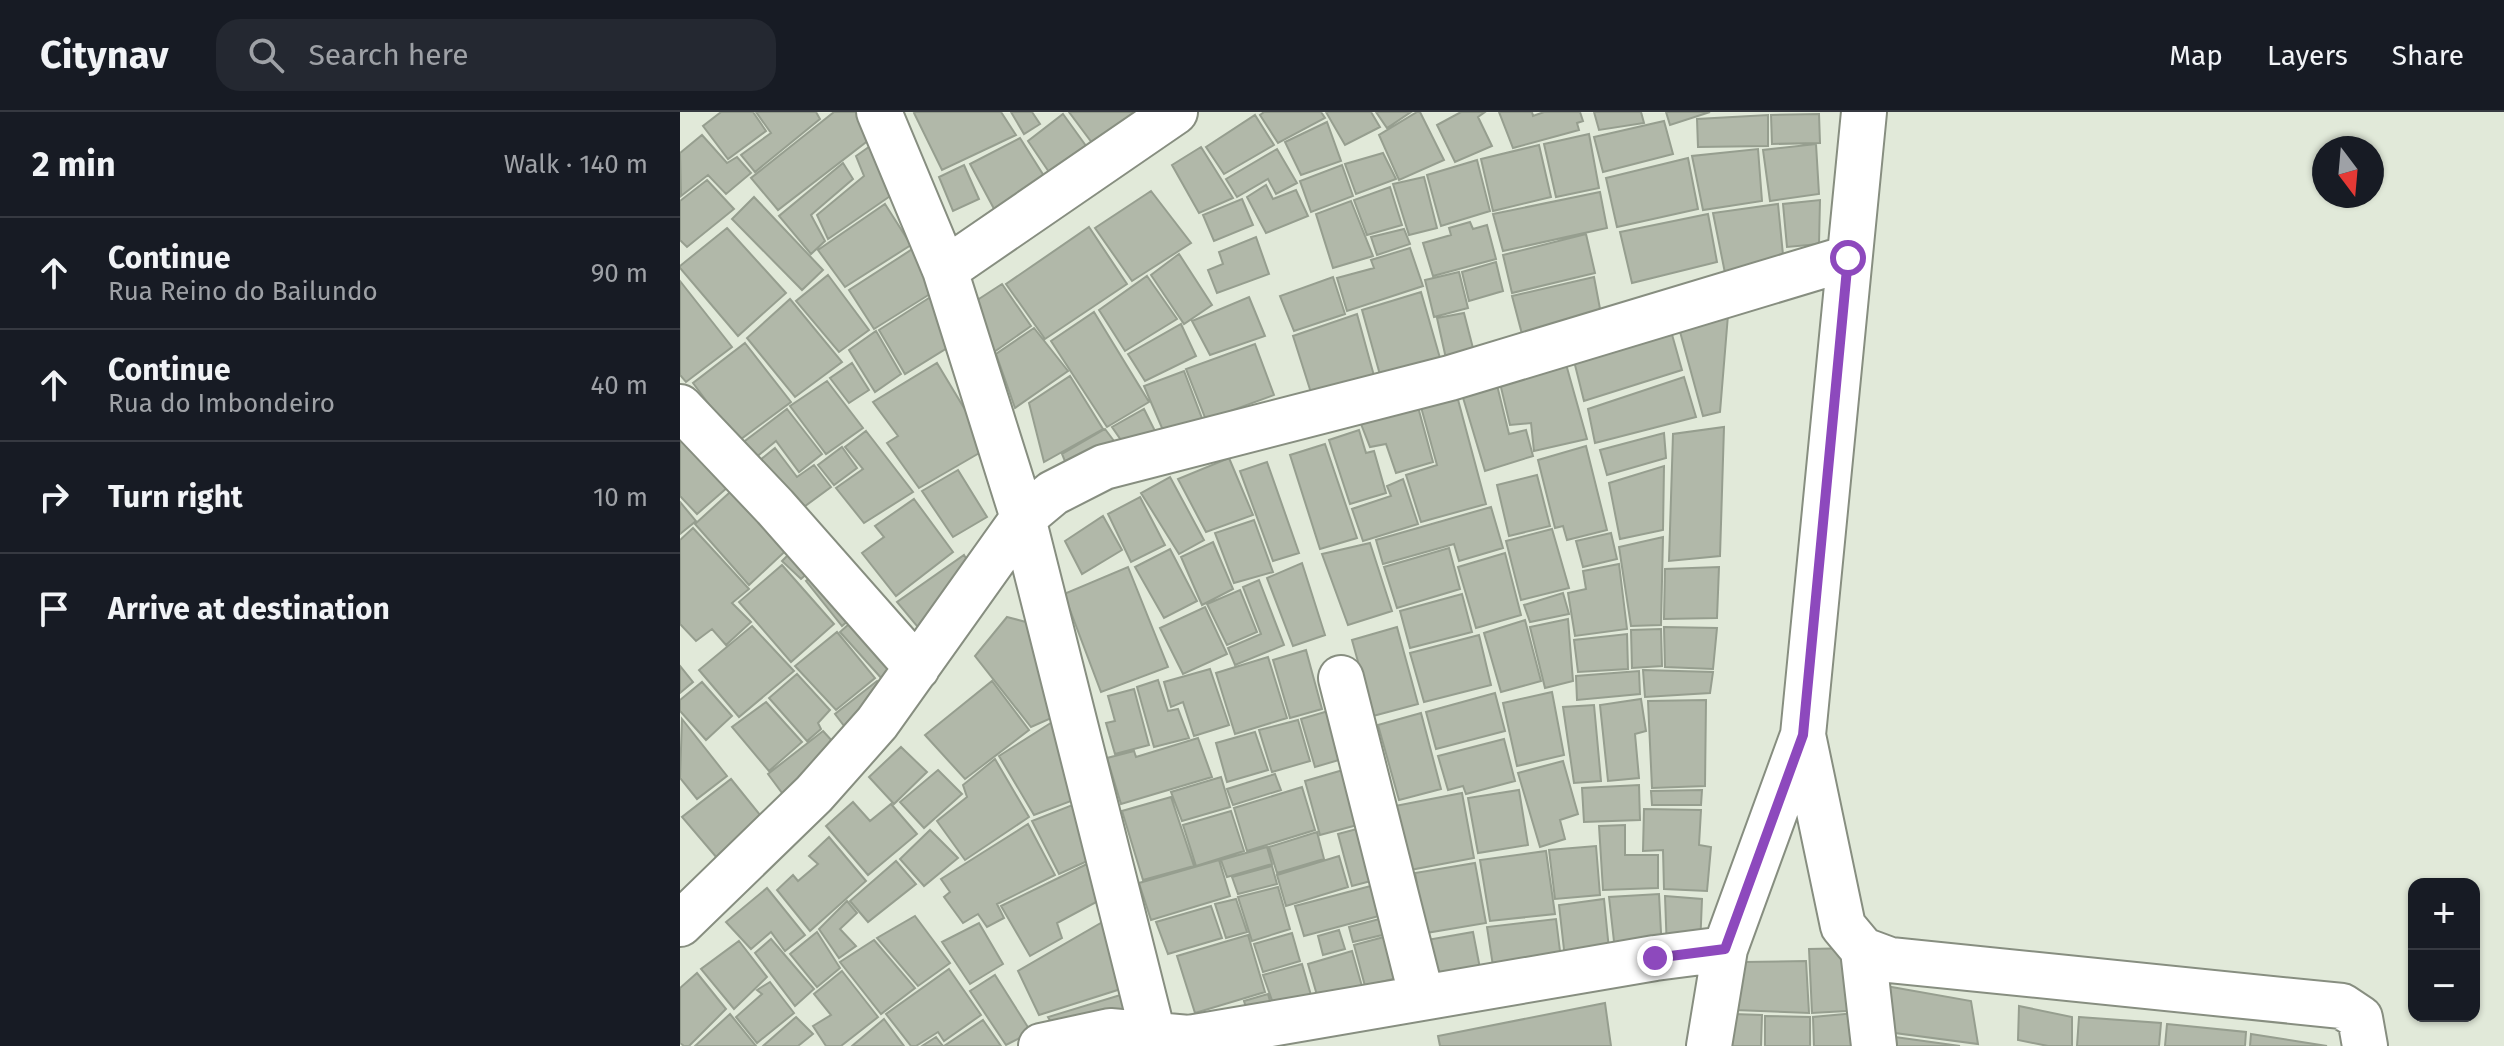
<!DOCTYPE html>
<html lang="en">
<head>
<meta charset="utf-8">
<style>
	body { margin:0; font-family:"Fira Sans",sans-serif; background:#242831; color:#f1f3f6 }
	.controls { position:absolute; right:24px; bottom:24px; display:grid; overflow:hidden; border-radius:16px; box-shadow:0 2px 6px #0004 }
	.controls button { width:72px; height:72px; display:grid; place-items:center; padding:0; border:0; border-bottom:2px solid #363941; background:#171b24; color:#f1f3f6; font:40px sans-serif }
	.compass { position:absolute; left:1632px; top:24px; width:72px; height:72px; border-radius:50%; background:#171b24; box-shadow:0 2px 6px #0004; rotate:164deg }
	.stop { position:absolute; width:24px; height:24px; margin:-18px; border:6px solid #8d49bd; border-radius:50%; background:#fff }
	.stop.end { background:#8d49bd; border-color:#fff; box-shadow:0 2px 8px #0008 }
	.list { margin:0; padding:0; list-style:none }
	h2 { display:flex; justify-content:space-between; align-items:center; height:104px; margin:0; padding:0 32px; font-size:34px }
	h2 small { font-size:26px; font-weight:400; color:#9ea1a6 }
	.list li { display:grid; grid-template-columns:52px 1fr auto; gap:24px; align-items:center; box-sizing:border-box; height:112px; padding:0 32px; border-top:2px solid #363941 }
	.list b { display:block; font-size:30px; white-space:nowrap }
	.list p { margin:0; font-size:26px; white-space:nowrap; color:#9ea1a6 }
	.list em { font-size:26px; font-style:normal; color:#9ea1a6 }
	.icon { flex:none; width:44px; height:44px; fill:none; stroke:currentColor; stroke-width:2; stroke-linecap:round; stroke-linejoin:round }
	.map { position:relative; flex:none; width:1824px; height:934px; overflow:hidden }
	header { display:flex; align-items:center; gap:48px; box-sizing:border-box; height:112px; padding:0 40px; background:#171b24; border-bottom:2px solid #363941 }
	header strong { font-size:38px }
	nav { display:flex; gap:44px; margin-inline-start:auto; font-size:28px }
	.search { width:560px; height:72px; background:#242831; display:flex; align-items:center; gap:20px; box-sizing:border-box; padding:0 28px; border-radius:24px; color:#9ea1a6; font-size:30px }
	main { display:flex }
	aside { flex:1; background:#171b24 }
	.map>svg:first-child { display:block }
</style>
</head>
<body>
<header>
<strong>Citynav</strong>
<div class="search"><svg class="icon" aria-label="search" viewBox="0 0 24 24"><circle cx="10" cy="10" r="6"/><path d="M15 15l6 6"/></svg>Search here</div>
<nav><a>Map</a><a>Layers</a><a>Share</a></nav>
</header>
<main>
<aside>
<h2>2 min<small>Walk · 140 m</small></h2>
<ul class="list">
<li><svg class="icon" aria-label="ahead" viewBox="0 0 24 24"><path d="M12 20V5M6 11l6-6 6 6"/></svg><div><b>Continue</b><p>Rua Reino do Bailundo</p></div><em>90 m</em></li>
<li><svg class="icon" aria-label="ahead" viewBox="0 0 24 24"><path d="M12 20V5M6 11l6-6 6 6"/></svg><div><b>Continue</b><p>Rua do Imbondeiro</p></div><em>40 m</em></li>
<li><svg class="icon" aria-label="right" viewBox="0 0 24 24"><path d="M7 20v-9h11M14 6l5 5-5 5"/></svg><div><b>Turn right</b></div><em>10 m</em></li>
<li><svg class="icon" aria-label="arrive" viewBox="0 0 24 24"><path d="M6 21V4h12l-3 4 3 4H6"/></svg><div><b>Arrive at destination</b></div></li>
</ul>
</aside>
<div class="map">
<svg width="1824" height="934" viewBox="0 0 1824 934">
	<rect width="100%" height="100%" fill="#e1e9d9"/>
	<path fill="#b1b8a9" stroke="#969e8f" stroke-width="2" d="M 41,0 L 73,0 L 86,19 L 48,47 L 23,14 Z
		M 76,0 L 136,0 L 140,7 L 75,60 L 61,43 L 91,21 Z
		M 154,0 L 177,0 L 194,24 L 98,98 L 71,66 Z
		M 236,0 L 321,0 L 336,23 L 262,58 L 234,1 Z
		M 331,0 L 352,0 L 360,12 L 344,22 Z
		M 389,0 L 475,0 L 418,39 Z
		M 584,0 L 641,0 L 645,6 L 598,31 L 580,3 Z
		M 646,0 L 691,0 L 700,15 L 665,33 Z
		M 696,0 L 731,0 L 707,16 Z
		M 737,0 L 740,0 L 764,48 L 719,68 L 699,23 Z
		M 781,0 L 805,0 L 798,5 L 812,34 L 775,50 L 757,13 Z
		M 819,0 L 852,0 L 853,4 L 864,0 L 900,0 L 903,9 L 897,11 L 899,18 L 833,36 Z
		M 914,0 L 961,0 L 964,11 L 919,18 Z
		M 986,0 L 1030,0 L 990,13 Z
		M 383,2 L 414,45 L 375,69 L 348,29 Z
		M 1139,2 L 1140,31 L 1092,32 L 1091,3 Z
		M 575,3 L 594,33 L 544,62 L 526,35 Z
		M 1088,3 L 1088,34 L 1018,35 L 1017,7 Z
		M 984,9 L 993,42 L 923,60 L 914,25 Z
		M 647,10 L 661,49 L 621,63 L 605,30 Z
		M 909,22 L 919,76 L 876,85 L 864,32 Z
		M 22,23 L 47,51 L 57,45 L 71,61 L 46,82 L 28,63 L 1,84 L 0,41 Z
		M 340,26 L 371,75 L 320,108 L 290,52 Z
		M 193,32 L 216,80 L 148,127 L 137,103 L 184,64 L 176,44 Z
		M 1136,32 L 1139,82 L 1090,89 L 1083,38 Z
		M 859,33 L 871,85 L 813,99 L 801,47 Z
		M 521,35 L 553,86 L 519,101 L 492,53 Z
		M 597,37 L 617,71 L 596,82 L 588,67 L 557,85 L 546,67 Z
		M 1078,37 L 1082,89 L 1023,98 L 1012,44 Z
		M 703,41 L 716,67 L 676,82 L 665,52 Z
		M 1008,46 L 1018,97 L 937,115 L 926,66 Z
		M 797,48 L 810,99 L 761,114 L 747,63 Z
		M 163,51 L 173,67 L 131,103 L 145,129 L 131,142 L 99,104 Z
		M 284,53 L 299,87 L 273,99 L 259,65 Z
		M 662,53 L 673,84 L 631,100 L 620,69 Z
		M 744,65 L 757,116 L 729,123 L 713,72 Z
		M 27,68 L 54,97 L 7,135 L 0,128 L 0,89 Z
		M 586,73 L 593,87 L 616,78 L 628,104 L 586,121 L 567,85 Z
		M 710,75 L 722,113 L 687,123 L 674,88 Z
		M 471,79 L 511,131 L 452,169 L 415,116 Z
		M 920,80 L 927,116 L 823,139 L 813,102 Z
		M 74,85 L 143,158 L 122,178 L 52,107 Z
		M 562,87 L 573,113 L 534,129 L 523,103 Z
		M 1140,88 L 1139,132 L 1107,135 L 1103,92 Z
		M 671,89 L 693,144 L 653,156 L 636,102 Z
		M 205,92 L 231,133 L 165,175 L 138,138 Z
		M 1098,92 L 1104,153 L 1046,166 L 1033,101 Z
		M 1028,102 L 1037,150 L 952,171 L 940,120 Z
		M 790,110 L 793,117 L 807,113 L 816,147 L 753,164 L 743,131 L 771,123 L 769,116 Z
		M 409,115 L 447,172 L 365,227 L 326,172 Z
		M 47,116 L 106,181 L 58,224 L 0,156 L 0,154 Z
		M 724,117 L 730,132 L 697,143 L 691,125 Z
		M 906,122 L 915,161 L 832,181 L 823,143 Z
		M 576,125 L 589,162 L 537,181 L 528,158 L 543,152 L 539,140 Z
		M 234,136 L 258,177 L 194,217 L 169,178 Z
		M 730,136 L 743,174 L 667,199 L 657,166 L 694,156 L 691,148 Z
		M 499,142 L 532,193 L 504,212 L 471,163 Z
		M 816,150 L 823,179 L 789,189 L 782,160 Z
		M 779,160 L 788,196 L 754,205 L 745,168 Z
		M 148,163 L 189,218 L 159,240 L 116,189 Z
		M 467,164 L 497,207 L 445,239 L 419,198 Z
		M 653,165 L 665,202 L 614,219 L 600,184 Z
		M 914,165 L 921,202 L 842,222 L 832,184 Z
		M 0,169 L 52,235 L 6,270 L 0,263 Z
		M 322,172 L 351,214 L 314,240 L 288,194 Z
		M 260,179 L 280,228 L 225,262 L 199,218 Z
		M 741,180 L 762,253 L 702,270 L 682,198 Z
		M 569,185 L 585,224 L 530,243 L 512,209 Z
		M 110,187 L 162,250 L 115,285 L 67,226 Z
		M 414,200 L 469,290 L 427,315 L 371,229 Z
		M 784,201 L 795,244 L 767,251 L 757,206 Z
		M 677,202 L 696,271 L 634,290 L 613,224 Z
		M 1048,203 L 1040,300 L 1023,304 L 999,216 Z
		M 501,212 L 516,244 L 465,269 L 448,242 Z
		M 354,216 L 388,259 L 335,296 L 316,242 Z
		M 196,219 L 221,262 L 195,280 L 169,238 Z
		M 991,219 L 1002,258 L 904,289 L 893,245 Z
		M 65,231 L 111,290 L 57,330 L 13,271 Z
		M 575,232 L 594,283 L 526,308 L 506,257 Z
		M 884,245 L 907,327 L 854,339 L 851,311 L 830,313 L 819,267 Z
		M 172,251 L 189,278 L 169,291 L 150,266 Z
		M 257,251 L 308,336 L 239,376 L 207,331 L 218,324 L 193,290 Z
		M 504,259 L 523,309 L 485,323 L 464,274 Z
		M 390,264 L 423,317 L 364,350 L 349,291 Z
		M 1004,265 L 1016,305 L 915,331 L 908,297 Z
		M 147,269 L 183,316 L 146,342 L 110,294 Z
		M 816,269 L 829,322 L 846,318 L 853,344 L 805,359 L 781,279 Z
		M 777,284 L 806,392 L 741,410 L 726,363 L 757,353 L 741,295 Z
		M 738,295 L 753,350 L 716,361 L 706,332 L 690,335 L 681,312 Z
		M 107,297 L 142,342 L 119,360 L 96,329 L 74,347 L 61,332 Z
		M 464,297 L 480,329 L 452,344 L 432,315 Z
		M 0,315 L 56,368 L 17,402 L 0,384 Z
		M 1044,315 L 1040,444 L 989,449 L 993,322 Z
		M 425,317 L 446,345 L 391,364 L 382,342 Z
		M 679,318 L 686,341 L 694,339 L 706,381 L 670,392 L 649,328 Z
		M 186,319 L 233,380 L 184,411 L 156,376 L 183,357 L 165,335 Z
		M 984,321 L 986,346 L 927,363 L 920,338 Z
		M 645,332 L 677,426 L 640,437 L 610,343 Z
		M 906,334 L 927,418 L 887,428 L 883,414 L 875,416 L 858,348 Z
		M 162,335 L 177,356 L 154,373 L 138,353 Z
		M 95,336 L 117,365 L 134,353 L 151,375 L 113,403 L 74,353 Z
		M 549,346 L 573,403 L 526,420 L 498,367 Z
		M 587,350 L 619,441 L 593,449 L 560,359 Z
		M 984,354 L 983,418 L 940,427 L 929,371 Z
		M 278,358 L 307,405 L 273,425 L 242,379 Z
		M 857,363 L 870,414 L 829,424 L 817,373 Z
		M 490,365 L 524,428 L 499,442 L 461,381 Z
		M 723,367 L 738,412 L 683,429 L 672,397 L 711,384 L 707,374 Z
		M 59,372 L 114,431 L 69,473 L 15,412 Z
		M 460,385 L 485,433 L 451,450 L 428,402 Z
		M 234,387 L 273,440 L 216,484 L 182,441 L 204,425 L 195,414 Z
		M 0,390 L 16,409 L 0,422 Z
		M 811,395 L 823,436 L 779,449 L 774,432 L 703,452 L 696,428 Z
		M 423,404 L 442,438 L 402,462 L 385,429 Z
		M 574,408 L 593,460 L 554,471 L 535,421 Z
		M 13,416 L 69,477 L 52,491 L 71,510 L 46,533 L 32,517 L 16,529 L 0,512 L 0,428 Z
		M 872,417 L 889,476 L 841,488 L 826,429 Z
		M 931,421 L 937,447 L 903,455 L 896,429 Z
		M 983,425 L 981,513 L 951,514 L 939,435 Z
		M 533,430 L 553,477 L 522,493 L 501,445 Z
		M 690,431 L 712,499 L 668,513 L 642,442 Z
		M 118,433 L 137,453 L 121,467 L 102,449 Z
		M 769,436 L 780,477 L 717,496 L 704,455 Z
		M 490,437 L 517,489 L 484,506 L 455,455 Z
		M 825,441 L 841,503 L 796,516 L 778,455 Z
		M 284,443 L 294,460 L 246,525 L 217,490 Z
		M 622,451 L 645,523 L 613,534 L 587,466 Z
		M 939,452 L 947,517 L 895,524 L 888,481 L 906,477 L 903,459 Z
		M 102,453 L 154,512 L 111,550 L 59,490 Z
		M 448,455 L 488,555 L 421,580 L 384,482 Z
		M 1039,455 L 1037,506 L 984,507 L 985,457 Z
		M 140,458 L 177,501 L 162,514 L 126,469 Z
		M 579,468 L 604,533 L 555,553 L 548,536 L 581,522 L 563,475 Z
		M 560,478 L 577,520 L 547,533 L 527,492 Z
		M 883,481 L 889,502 L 850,510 L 844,493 Z
		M 782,482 L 792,520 L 730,536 L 720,499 Z
		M 525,495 L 547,542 L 503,562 L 480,516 Z
		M 178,504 L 223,551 L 203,568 L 160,520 Z
		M 327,505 L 350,511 L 376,604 L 351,615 L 295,544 Z
		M 888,507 L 893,569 L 865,576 L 850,515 Z
		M 845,508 L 861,569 L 821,580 L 804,521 Z
		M 72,514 L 114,559 L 59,605 L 19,558 Z
		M 717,515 L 738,592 L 693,604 L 672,528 Z
		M 984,515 L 1037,516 L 1033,557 L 985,555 Z
		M 981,517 L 982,554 L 952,556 L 951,518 Z
		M 157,520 L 195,566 L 156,598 L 115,554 Z
		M 947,522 L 948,557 L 898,560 L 894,528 Z
		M 799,523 L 811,573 L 744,590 L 730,541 Z
		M 626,538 L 642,597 L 610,606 L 593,548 Z
		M 588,545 L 607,606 L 555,622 L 536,561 Z
		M 0,554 L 13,570 L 0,581 Z
		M 530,557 L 549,613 L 514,624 L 503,590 L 491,595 L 484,570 Z
		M 963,558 L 1033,560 L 1030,581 L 965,585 Z
		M 959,559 L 960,582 L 897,588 L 896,564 Z
		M 117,562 L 150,598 L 138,611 L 141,617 L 127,629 L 89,586 Z
		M 478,568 L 488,599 L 498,597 L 509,626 L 474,635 L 457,575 Z
		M 197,569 L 211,585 L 168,619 L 155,602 Z
		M 312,569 L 349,618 L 285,667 L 245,623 Z
		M 22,570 L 52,604 L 26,628 L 0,599 L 0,588 Z
		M 454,577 L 469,633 L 435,642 L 426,611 L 435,609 L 428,584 Z
		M 872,580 L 884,643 L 837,654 L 823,591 Z
		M 815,581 L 825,619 L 756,637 L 746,600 Z
		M 961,587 L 966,619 L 955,622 L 959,666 L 928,669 L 920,593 Z
		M 1026,588 L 1025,674 L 972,676 L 968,589 Z
		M 86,590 L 122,630 L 89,659 L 52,615 Z
		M 914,593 L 921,669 L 894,671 L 883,595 Z
		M 662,595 L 676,643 L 635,655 L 621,607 Z
		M 741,601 L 761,677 L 719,688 L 698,613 Z
		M 2,607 L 47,664 L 17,687 L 0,666 Z
		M 377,607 L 399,686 L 354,703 L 319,644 Z
		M 618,608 L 630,649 L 592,660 L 579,618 Z
		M 143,619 L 163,641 L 108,689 L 88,662 Z
		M 575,620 L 588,658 L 547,670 L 536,631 Z
		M 518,626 L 532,665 L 441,692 L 427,646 L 454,639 L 456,645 Z
		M 824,627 L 835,669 L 786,682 L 783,674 L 768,678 L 758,644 Z
		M 221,635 L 247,660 L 214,692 L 189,665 Z
		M 315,647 L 349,705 L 285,748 L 257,709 L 287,685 L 283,673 Z
		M 883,649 L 898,702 L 880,708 L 885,727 L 860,735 L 838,661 Z
		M 670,656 L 692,709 L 640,723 L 625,669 Z
		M 258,658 L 282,682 L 244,716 L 220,690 Z
		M 595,662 L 601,678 L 553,693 L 547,677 Z
		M 541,665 L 550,695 L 502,709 L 491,680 Z
		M 51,667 L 89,714 L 43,753 L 2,705 Z
		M 959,673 L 960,708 L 904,710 L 902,676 Z
		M 622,675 L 635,718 L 567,739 L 554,696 Z
		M 839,678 L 848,733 L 798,741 L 788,686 Z
		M 1022,678 L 1021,693 L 972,693 L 971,679 Z
		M 782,681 L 794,746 L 730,758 L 715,694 Z
		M 491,685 L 514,754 L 463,768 L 442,699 Z
		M 173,690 L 190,709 L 211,692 L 237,722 L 188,763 L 146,714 Z
		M 400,690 L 414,746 L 379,762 L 352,709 Z
		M 964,697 L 1021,698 L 1019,733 L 1031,735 L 1027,779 L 984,777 L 983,738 L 963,739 Z
		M 551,699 L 564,739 L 516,754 L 503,713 Z
		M 348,712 L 375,763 L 317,792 L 324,806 L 307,815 L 298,802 L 283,811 L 264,785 L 270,780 L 261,767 Z
		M 692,713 L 706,765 L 672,774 L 658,722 Z
		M 945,713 L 945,743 L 978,743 L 978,776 L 923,778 L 919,714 Z
		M 250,718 L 278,746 L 244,774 L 220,747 Z
		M 637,720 L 644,747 L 597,761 L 589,735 Z
		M 149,725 L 186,769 L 130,819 L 97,778 L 113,763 L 118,769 L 138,752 L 129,744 Z
		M 916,734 L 920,783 L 875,787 L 869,738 Z
		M 587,735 L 592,752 L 547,765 L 541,748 Z
		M 866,739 L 875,802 L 810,809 L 800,748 Z
		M 659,744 L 668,775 L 606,794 L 597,763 Z
		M 539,748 L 550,784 L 471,808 L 459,771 Z
		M 216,749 L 236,772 L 188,810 L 170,789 Z
		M 795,751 L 806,811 L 746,821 L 735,761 Z
		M 407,752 L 420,788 L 377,811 L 382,826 L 350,844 L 321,794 Z
		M 592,754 L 597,772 L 558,782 L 552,765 Z
		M 702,771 L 710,801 L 624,824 L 615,794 Z
		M 598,775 L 610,817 L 572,829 L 558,785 Z
		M 87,776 L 125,823 L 105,839 L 91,820 L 71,837 L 46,810 Z
		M 979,782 L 982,840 L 936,847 L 929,785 Z
		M 985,784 L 1022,787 L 1020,836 L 987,839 Z
		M 556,787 L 567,820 L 546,826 L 535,792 Z
		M 924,787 L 930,848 L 886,855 L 879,793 Z
		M 167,789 L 177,801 L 160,817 L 176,834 L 159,846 L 139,817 Z
		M 531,794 L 542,826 L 488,842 L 476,810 Z
		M 235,804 L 270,851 L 238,874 L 197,826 Z
		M 711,804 L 715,820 L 673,830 L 669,815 Z
		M 876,807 L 882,855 L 815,867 L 807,815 Z
		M 426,808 L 444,876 L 359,903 L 338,859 Z
		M 299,811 L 323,852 L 290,872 L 262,830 Z
		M 659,818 L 665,837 L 643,843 L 638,824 Z
		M 137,820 L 160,856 L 137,875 L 110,842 Z
		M 793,820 L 803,872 L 757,879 L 747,828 Z
		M 612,821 L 620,849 L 583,860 L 574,832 Z
		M 715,822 L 725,864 L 685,874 L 674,833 Z
		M 568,823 L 585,880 L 515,901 L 497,844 Z
		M 91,827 L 134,877 L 115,894 L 75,841 Z
		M 194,828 L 235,876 L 201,902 L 160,850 Z
		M 59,829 L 87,865 L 54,897 L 21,857 Z
		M 1176,836 L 1184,898 L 1132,901 L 1129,837 Z
		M 672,839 L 685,885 L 641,897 L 628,852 Z
		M 1126,849 L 1129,901 L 1055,898 L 1065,850 Z
		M 622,852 L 635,897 L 599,908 L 583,863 Z
		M 269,857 L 301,903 L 264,929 L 258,920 L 236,934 L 231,934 L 206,902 Z
		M 162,859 L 198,905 L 161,934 L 146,934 L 133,914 L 151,903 L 134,882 Z
		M 17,861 L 46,897 L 9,934 L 4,934 L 0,931 L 0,876 Z
		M 315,863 L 351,920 L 326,933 L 290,879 Z
		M 90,870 L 114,901 L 77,931 L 56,905 L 82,882 L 77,878 Z
		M 1206,874 L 1291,889 L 1298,932 L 1215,921 Z
		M 447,881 L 456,906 L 377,921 L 368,905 Z
		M 588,882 L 595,907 L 571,912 L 564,889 Z
		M 925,891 L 931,934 L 760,934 L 758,924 Z
		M 1339,894 L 1392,905 L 1392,934 L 1368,934 L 1338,928 Z
		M 1186,900 L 1189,934 L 1134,934 L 1133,905 Z
		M 50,902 L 76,934 L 15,934 Z
		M 1053,902 L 1082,903 L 1081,934 L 1051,934 Z
		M 1085,904 L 1130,905 L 1130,934 L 1085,934 Z
		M 116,905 L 133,922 L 118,934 L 83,934 Z
		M 1399,905 L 1481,911 L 1479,934 L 1397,934 Z
		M 204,907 L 224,934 L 172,934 Z
		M 303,908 L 321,934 L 264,934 Z
		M 1487,912 L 1566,920 L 1565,934 L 1485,934 Z
		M 1571,922 L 1647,934 L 1570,934 Z
		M 256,925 L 263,934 L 242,934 Z
		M 1215,925 L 1280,934 L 1217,934 Z"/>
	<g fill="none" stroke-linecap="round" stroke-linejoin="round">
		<g stroke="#878e80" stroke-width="48">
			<path id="minor" d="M 199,0 L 265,158 L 343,406 L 476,934
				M 265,158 L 495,0
				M 0,295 L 95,395 L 237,556
				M 661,566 L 742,886
				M 1123,623 L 1163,814 L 1183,838 L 1210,848 L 1662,894 L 1680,906 L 1685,934
				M 0,812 L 134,682 L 197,611 L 343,406 L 373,381 L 424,355 L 770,266 L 1168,146
				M 1183,838 L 1194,934
				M 361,934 L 430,919 L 509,926 L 975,846 L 1045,837
				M 1029,934 L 1045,837 L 1123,623 L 1184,0"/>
		</g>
		<use href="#minor" stroke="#fff" stroke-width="44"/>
	</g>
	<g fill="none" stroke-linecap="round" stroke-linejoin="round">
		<path stroke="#8d49bd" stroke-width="10" d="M 975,846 L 1045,837 L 1123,623 L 1168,146"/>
	</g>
</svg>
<div class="controls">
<button>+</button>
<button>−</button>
</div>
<svg class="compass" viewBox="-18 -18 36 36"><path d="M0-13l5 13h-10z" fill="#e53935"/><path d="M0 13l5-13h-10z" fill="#9ea1a6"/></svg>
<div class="stop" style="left:1168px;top:146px"></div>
<div class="stop end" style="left:975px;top:846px"></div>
</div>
</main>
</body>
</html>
